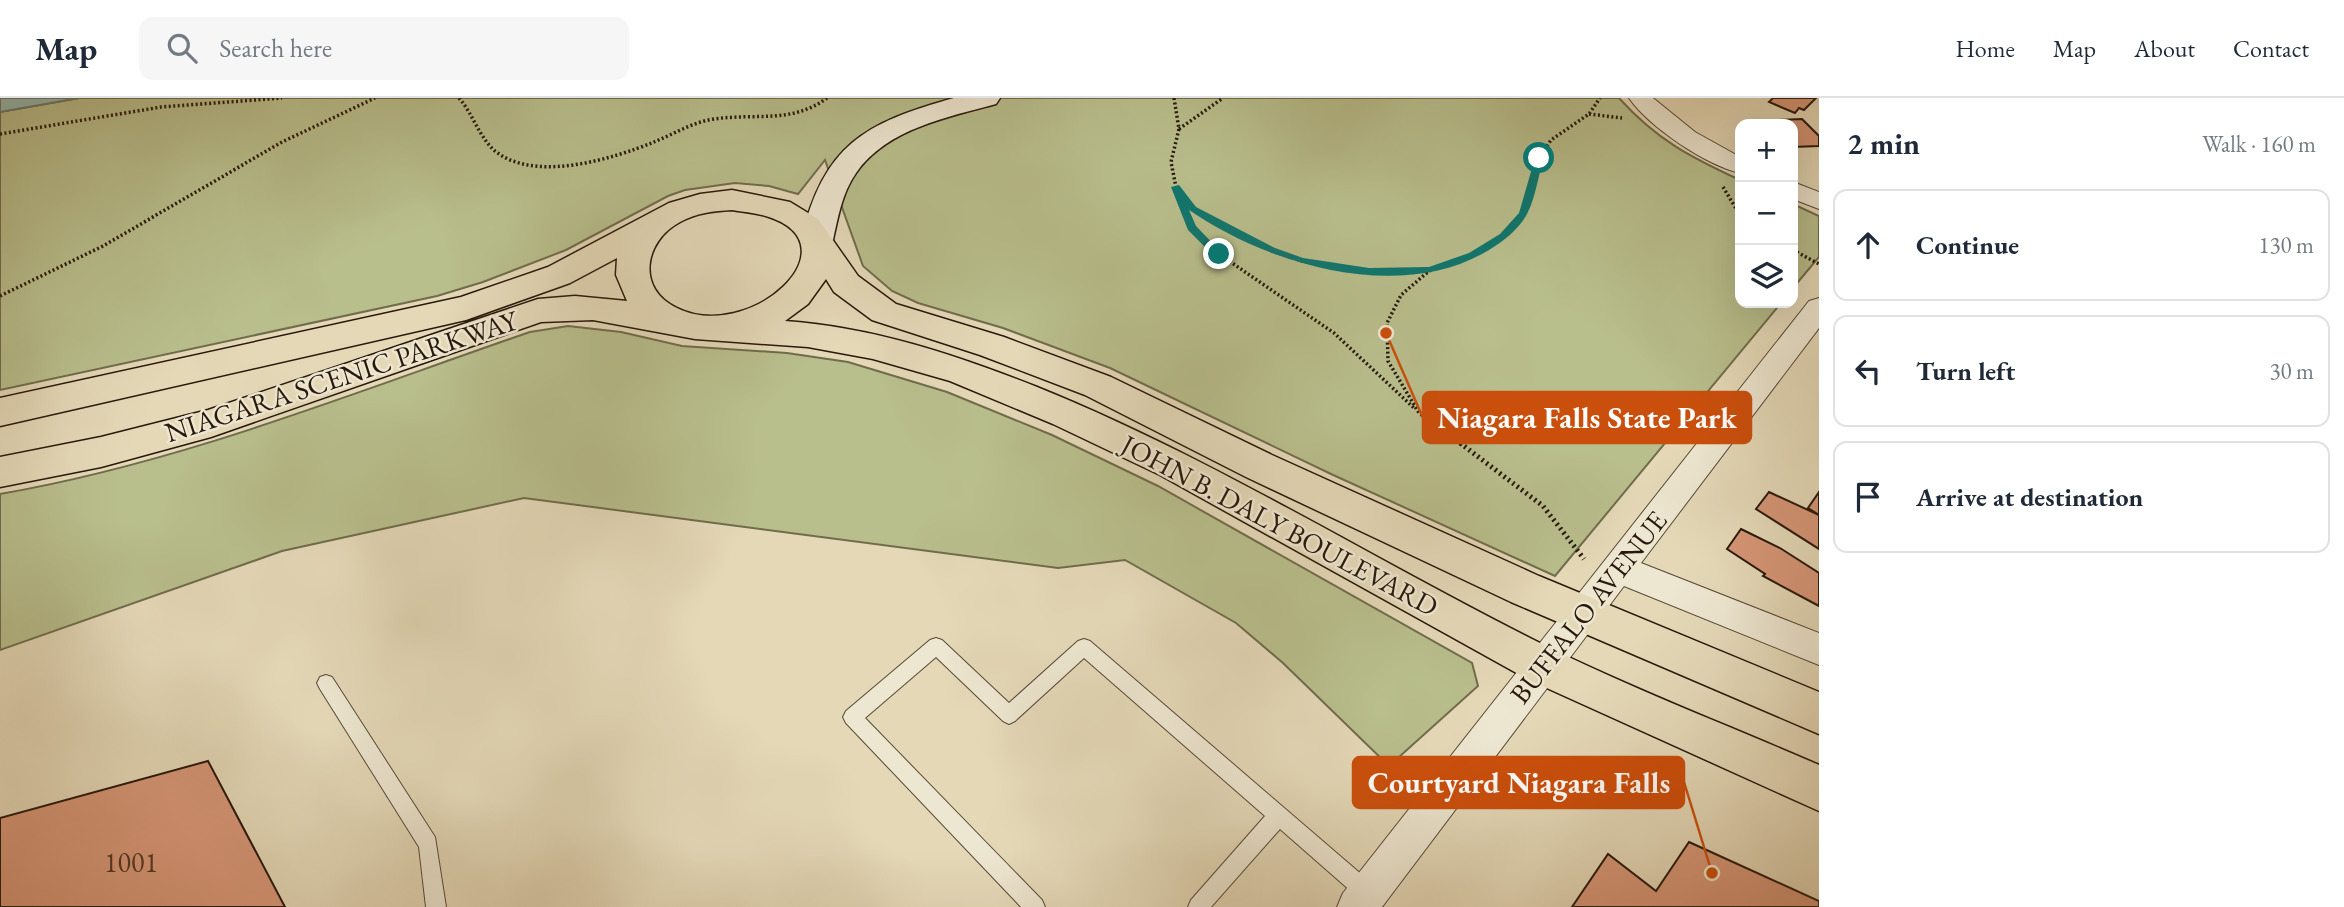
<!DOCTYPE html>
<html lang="en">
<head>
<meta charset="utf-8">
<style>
	body { margin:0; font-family:"EB Garamond",serif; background:#f6f6f7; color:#1f2937 }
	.controls { position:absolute; right:21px; top:21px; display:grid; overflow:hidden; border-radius:14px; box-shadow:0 7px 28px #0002 }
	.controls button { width:63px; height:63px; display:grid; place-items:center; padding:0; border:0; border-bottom:2px solid #e0e1e3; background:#fff; color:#1f2937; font:35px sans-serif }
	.stop { position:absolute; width:21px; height:21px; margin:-16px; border:5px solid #0f766e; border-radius:50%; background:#fff }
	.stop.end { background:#0f766e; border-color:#fff; box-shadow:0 2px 7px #0008 }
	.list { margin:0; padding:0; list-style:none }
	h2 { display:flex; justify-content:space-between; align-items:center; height:91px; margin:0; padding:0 28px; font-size:30px }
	h2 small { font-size:23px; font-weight:400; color:#747a83 }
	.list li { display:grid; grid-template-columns:46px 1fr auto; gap:21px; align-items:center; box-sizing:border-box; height:112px; margin:0 14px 14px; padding:0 14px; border:2px solid #e0e1e3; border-radius:14px }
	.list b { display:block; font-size:26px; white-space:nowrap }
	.list em { font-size:23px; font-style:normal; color:#747a83 }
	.icon { flex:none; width:38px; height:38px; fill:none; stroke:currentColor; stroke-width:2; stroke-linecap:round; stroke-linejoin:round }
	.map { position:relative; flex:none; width:1819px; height:809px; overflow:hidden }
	header { display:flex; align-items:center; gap:42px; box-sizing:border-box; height:98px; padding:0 35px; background:#fff; border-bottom:2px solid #e0e1e3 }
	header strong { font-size:33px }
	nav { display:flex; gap:38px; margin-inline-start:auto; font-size:24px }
	.search { width:490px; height:63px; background:#f6f6f7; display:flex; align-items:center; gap:18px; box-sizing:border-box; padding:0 24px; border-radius:14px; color:#747a83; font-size:26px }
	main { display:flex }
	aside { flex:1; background:#fff }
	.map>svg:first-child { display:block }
</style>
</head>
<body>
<header>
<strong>Map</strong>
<div class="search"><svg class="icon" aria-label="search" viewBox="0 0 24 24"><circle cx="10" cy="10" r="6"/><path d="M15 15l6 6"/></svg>Search here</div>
<nav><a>Home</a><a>Map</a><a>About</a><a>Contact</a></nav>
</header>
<main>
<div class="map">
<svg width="1819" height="809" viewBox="0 0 1819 809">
	<rect width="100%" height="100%" fill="#e4d8b7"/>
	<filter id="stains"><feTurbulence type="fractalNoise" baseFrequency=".00286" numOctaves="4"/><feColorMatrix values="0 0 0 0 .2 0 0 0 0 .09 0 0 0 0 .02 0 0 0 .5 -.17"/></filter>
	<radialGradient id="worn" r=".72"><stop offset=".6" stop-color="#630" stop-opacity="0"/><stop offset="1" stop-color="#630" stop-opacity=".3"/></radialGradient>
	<path fill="#b8be8c" stroke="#706c4c" stroke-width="2" d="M 79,0 L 1619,0 C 1657,42 1690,59 1740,82 L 1740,205 L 1781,205 L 1555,478 L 1331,376 L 1110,270 L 1003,230 L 918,205 L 892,193 L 863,168 L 825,62 L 798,96 L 769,88 L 735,85 L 685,92 L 668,98 L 566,152 L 483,184 L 437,198 L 0,292 L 0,14 Z
		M 1793,106 L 1819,118 L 1819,159 L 1793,190 Z
		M 568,228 L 621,234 L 682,248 L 787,255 L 848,264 L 947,294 L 1052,337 L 1158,388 L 1472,565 L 1478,588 L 1389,668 L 1283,565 L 1236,525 L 1125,462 L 1058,470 L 524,400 L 282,453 L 0,552 L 0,396 C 184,364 355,294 530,234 Z"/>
	<path fill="#95b9b0" stroke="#69796e" stroke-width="2" d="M 0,0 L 79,0 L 0,14 Z"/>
	<path fill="#d69677" stroke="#28190c" stroke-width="2" d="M 1773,0 L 1816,0 L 1804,12 L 1799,10 L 1795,15 L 1769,4 Z
		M 1802,21 L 1819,38 L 1819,48 L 1793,49 L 1793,26 L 1756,26 L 1753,23 Z
		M 1769,394 L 1819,417 L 1819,451 L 1756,411 Z
		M 1819,394 L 1819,417 L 1808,410 Z
		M 1741,431 L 1780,450 L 1819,475 L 1819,508 L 1763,478 L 1765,476 L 1727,451 Z
		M 208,663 L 285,809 L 0,809 L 0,720 Z
		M 1689,744 L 1819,803 L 1819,809 L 1572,809 L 1608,756 L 1656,793 Z"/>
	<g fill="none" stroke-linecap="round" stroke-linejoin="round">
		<g stroke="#574937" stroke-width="2">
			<path id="service" d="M 936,540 L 942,542 L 1009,605 L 1078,543 L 1084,541 L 1090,543 L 1375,788 L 1378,795 L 1375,802 L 1368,805 L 1361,802 L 1280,731 L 1211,809 L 1188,809 L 1191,802 L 1265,718 L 1084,560 L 1015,623 L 1009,626 L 1003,623 L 936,559 L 865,620 L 1042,802 L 1045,809 L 1021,809 L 846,625 L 843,619 L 846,613 L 930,542 Z
				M 326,577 L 332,579 L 435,739 L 446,809 L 426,809 L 419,749 L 320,591 L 317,585 L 320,579 Z"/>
		</g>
		<g stroke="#574937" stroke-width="2">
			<path id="minor" d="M 1629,0 L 1653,0 L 1695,34 L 1740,59 L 1740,75 C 1706,67 1649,29 1629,0 Z
				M 1793,84 L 1819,94 L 1819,111 L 1793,101 Z
				M 1819,200 L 1819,230 L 1641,465 L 1819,535 L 1819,567 L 1624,488 L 1382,809 L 1337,809 L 1343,795 L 1809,203 Z"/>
		</g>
		<g stroke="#28190c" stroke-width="3">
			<path id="secondary" d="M 954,0 L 1000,0 L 996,6 C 948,19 886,31 856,75 C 842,95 838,119 833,142 L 828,149 L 817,153 L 806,149 L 801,142 C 824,47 864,25 954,0 Z"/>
		</g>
		<g stroke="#28190c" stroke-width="3">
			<path id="trunk" d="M 732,92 L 790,104 L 818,121 L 858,178 L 896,206 L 1004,239 L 1111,279 L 1272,357 L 1539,478 L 1819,594 L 1819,636 L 1511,504 L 1246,379 L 1085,297 L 980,257 L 872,222 L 834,194 L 826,181 L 808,206 L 785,223 C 872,229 956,257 1037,289 C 1218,362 1383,468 1558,554 C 1643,595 1732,629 1819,667 L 1819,713 L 1529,582 L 1160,377 L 1053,326 L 950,283 L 873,261 L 808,249 L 695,241 L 593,222 L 541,224 L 211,339 L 101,369 L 0,389 L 0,359 L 101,339 L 208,312 L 538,201 L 575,198 L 627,203 L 616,177 L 617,160 L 570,185 L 466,222 L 0,328 L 0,300 L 461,199 L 548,169 L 669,105 L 700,96 ZM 732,112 C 744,114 757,115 769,119 C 856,148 750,246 677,210 C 636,191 644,143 680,124 C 696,115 714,113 732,112 Z"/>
		</g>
		<path stroke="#28190c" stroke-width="3.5" stroke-dasharray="2 2.5" stroke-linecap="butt" d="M 459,0 C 473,16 479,39 495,53 C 535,85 612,61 654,44 C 674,36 693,24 714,21 C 755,15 792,26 827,0
			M 1174,0 L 1179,31 L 1171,64 L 1176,89 L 1193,111 L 1272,153 L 1302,163 L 1369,173 L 1428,173
			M 1589,16 L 1622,20
			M 1179,31 L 1223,0
			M 0,36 L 161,9 L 282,0
			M 1723,89 L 1740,117
			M 1177,93 L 1192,130 L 1219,156 L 1334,235 L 1414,310
			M 1793,152 L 1819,166
			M 0,198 L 103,148 L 282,44 L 375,0
			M 1462,347 L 1419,315 L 1388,263 L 1387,225 L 1401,197 L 1429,173 L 1473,157 L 1504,138 L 1523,116 L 1539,60 L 1551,42 L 1589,16 L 1600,0"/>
		<path stroke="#28190c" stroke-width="5" stroke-dasharray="2 3.5" stroke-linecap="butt" d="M 1460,345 L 1543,408 L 1584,461"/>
		<use href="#service" fill="#ede6d0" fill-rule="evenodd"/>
		<use href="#minor" fill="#ede6d0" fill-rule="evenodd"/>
		<use href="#secondary" fill="#ede6d0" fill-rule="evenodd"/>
		<use href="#trunk" fill="#e4d8b7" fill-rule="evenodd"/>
	</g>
	<path fill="#0f766e" d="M 1539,57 L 1544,60 C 1538,77 1536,99 1527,116 C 1519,131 1504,143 1489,152 C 1400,206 1269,167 1189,112 L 1196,128 L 1223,156 L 1215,159 L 1188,132 L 1171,89 L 1179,87 L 1196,109 L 1275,150 L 1303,160 L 1369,170 L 1429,169 L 1469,155 L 1500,136 L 1519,115 L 1535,60 Z"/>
	<g text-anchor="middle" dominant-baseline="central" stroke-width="5" stroke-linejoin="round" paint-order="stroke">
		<g font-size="28" fill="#28190c" stroke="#ede6d0">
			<text transform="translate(341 278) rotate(-18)">NIAGARA SCENIC PARKWAY</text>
			<text transform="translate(1280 427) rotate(28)">JOHN B. DALY BOULEVARD</text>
			<text transform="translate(1588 509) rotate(-52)">BUFFALO AVENUE</text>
		</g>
		<g font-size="28" fill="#543827">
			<text x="131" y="764">1001</text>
		</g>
	</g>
	<path fill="none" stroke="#cb4f0c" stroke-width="2.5" d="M1386 235L1423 320M1712 775L1684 684"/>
	<g fill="#cb4f0c" stroke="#ede6d0" stroke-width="2.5">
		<circle cx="1386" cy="235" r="7"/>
		<circle cx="1712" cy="775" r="7"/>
	</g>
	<g fill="#cb4f0c" stroke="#cb4f0c" stroke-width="2.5">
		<rect x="1423" y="294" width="328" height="51" rx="7"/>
		<rect x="1353" y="659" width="331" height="51" rx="7"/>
	</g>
	<g font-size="30" text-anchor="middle" font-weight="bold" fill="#fff">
		<text x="1587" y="330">Niagara Falls State Park</text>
		<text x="1519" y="695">Courtyard Niagara Falls</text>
	</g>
	<rect width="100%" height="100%" filter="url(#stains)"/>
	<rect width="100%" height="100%" fill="url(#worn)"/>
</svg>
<div class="controls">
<button>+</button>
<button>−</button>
<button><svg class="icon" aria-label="layers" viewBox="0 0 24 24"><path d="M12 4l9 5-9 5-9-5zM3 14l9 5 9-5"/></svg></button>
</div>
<div class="stop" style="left:1539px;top:60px"></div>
<div class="stop end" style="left:1219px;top:156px"></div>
</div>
<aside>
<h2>2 min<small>Walk · 160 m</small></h2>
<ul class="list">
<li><svg class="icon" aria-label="ahead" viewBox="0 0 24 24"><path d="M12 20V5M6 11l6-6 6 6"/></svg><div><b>Continue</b></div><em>130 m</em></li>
<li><svg class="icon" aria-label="left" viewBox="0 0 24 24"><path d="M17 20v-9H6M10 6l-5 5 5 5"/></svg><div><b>Turn left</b></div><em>30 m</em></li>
<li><svg class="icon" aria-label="arrive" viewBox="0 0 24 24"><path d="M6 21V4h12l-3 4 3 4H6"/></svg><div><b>Arrive at destination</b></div></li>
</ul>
</aside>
</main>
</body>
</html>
